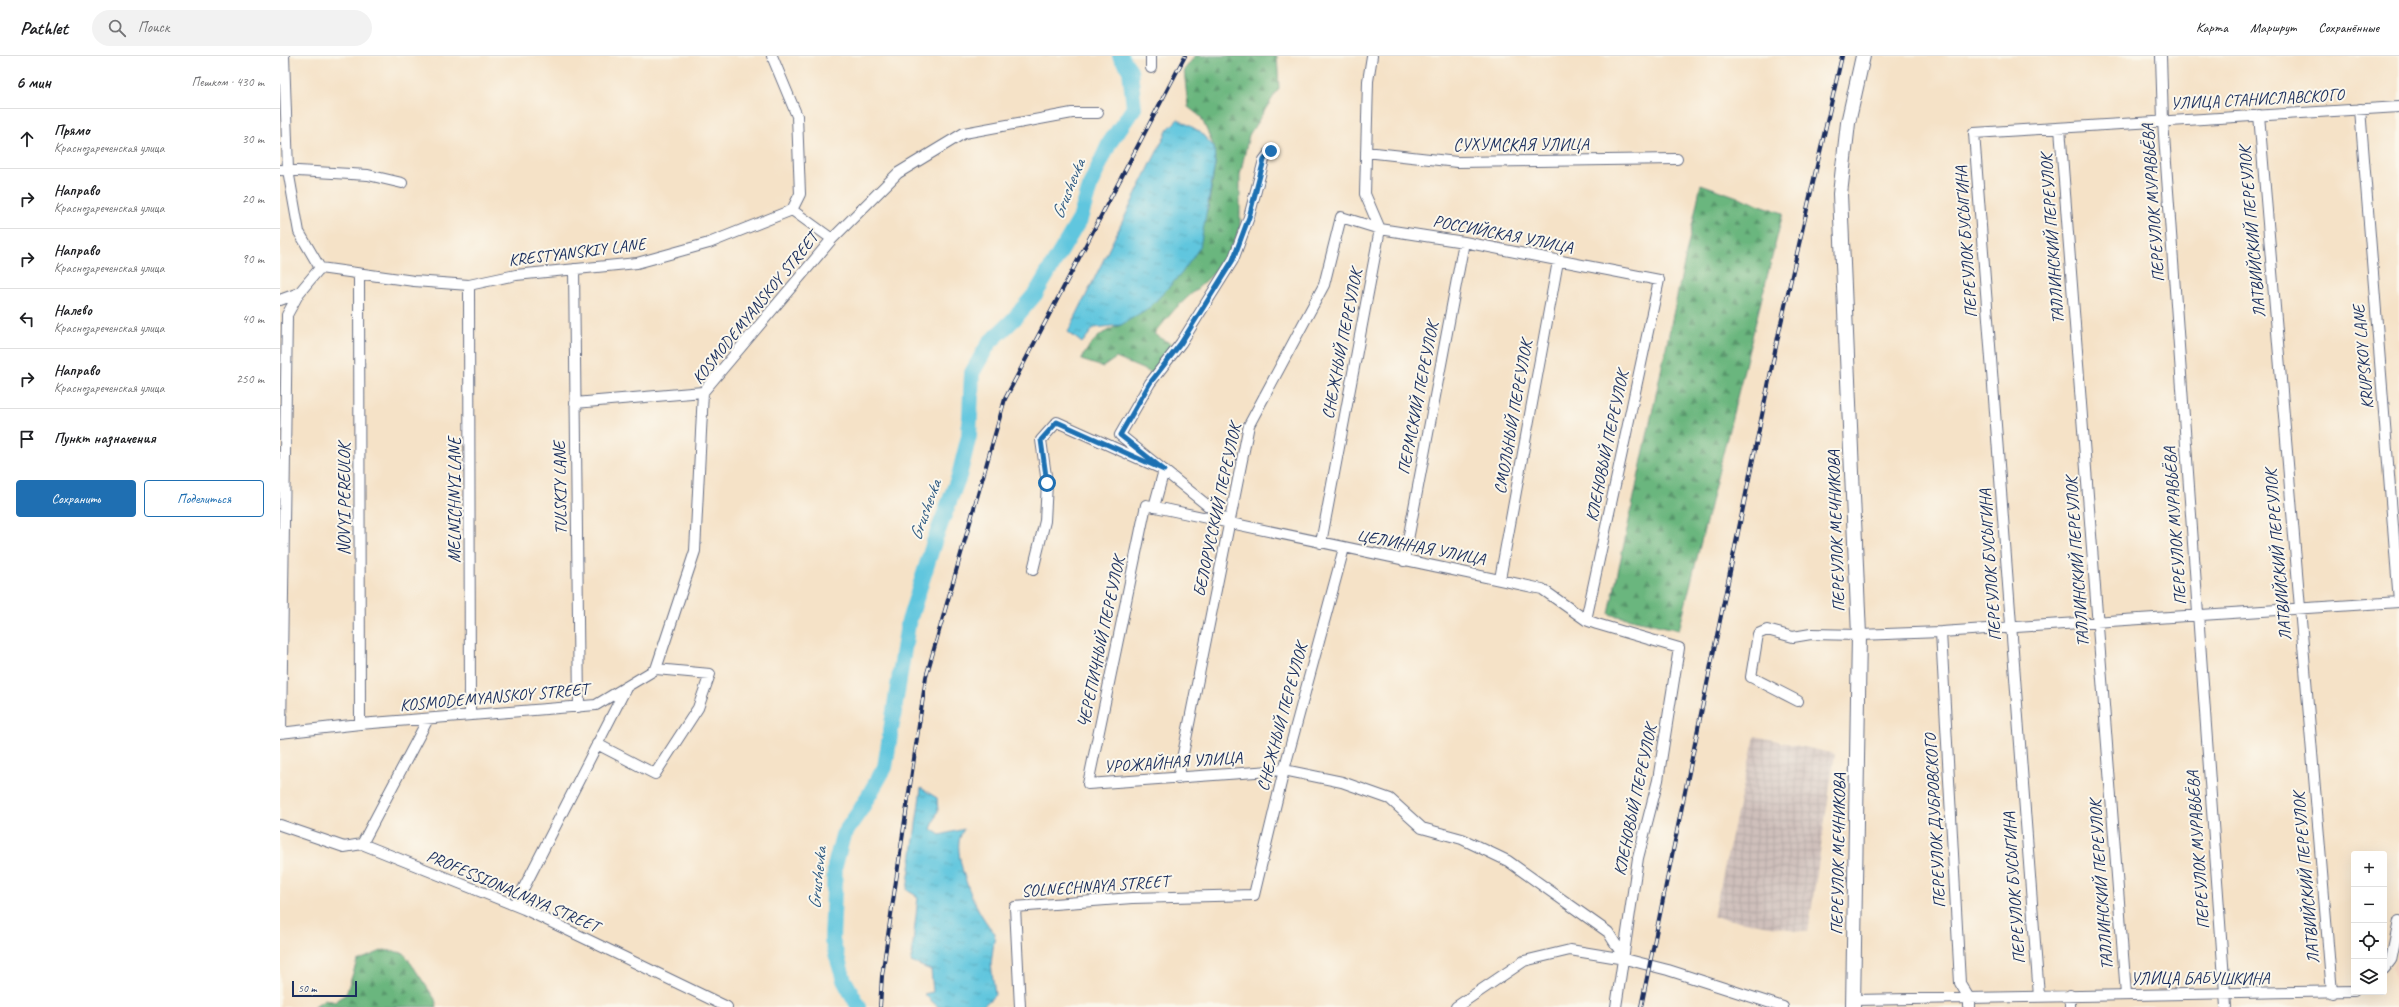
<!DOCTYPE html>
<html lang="ru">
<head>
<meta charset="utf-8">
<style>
	body { margin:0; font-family:Caveat,sans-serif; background:#f2f2f2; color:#202124 }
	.controls { position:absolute; right:12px; bottom:12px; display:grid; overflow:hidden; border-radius:4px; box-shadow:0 4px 16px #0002 }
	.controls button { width:36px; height:36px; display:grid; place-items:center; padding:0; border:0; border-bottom:1px solid #e0e0e0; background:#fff; color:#202124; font:20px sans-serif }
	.scale { position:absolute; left:12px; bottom:10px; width:65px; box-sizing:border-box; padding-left:4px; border:2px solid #1b2f5e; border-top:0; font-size:11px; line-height:14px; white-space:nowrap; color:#1b2f5e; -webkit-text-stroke:3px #fbf7ec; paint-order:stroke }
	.stop { position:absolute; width:12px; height:12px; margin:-9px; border:3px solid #1f6fb2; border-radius:50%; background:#fff }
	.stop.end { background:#1f6fb2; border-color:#fff; box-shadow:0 1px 4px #0008 }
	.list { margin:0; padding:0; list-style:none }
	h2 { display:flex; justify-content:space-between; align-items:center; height:52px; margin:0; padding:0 16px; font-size:17px }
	h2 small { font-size:13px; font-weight:400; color:#757577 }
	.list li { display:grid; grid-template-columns:26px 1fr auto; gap:12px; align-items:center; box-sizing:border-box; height:60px; padding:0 16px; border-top:1px solid #e0e0e0 }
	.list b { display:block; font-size:15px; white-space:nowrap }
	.list p { margin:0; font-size:13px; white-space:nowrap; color:#757577 }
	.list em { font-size:13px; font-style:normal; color:#757577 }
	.actions { display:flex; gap:8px; padding:12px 16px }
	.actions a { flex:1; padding:9px 0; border:1px solid #1f6fb2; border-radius:4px; text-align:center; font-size:14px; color:#1f6fb2 }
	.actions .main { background:#1f6fb2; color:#fff }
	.icon { flex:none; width:22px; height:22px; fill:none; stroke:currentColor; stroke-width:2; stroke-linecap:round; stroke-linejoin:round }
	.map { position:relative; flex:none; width:2119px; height:951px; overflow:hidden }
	header { display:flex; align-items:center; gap:24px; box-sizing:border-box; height:56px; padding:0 20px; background:#fff; border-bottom:1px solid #e0e0e0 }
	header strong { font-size:19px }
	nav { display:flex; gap:22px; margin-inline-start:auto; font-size:14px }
	.search { width:280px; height:36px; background:#f2f2f2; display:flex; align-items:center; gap:10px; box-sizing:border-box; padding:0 14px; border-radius:22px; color:#757577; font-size:15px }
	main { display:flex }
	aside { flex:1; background:#fff }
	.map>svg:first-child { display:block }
</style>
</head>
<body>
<header>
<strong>Pathlet</strong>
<div class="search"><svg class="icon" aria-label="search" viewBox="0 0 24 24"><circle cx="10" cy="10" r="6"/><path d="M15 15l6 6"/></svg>Поиск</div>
<nav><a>Карта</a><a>Маршрут</a><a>Сохранённые</a></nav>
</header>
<main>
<aside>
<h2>6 мин<small>Пешком · 430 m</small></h2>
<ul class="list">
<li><svg class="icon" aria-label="ahead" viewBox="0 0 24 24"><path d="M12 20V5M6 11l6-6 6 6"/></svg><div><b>Прямо</b><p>Краснозареченская улица</p></div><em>30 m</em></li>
<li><svg class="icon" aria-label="right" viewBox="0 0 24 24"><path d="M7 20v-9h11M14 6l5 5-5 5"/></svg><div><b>Направо</b><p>Краснозареченская улица</p></div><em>20 m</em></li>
<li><svg class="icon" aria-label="right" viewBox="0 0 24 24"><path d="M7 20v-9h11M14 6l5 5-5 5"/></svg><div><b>Направо</b><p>Краснозареченская улица</p></div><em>90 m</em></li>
<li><svg class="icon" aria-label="left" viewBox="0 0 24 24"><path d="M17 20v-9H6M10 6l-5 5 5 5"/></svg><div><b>Налево</b><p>Краснозареченская улица</p></div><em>40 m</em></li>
<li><svg class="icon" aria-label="right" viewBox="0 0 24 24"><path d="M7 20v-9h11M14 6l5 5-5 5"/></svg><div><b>Направо</b><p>Краснозареченская улица</p></div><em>250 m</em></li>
<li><svg class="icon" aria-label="arrive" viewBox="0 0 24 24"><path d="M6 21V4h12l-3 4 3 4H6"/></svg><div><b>Пункт назначения</b></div></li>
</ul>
<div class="actions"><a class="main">Сохранить</a><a>Поделиться</a></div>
</aside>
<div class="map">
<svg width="2119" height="951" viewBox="0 0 2119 951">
	<defs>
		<pattern id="industrial-grid" width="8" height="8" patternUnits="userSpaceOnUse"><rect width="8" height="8" fill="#cfc0bb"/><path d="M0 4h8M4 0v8" fill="none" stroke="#b1a5a3"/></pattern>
		<pattern id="forest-firs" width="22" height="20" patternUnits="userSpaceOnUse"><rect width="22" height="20" fill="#6ab67e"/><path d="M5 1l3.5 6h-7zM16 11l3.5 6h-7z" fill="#56946a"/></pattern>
		<pattern id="water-ripples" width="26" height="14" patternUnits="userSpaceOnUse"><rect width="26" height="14" fill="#60c6de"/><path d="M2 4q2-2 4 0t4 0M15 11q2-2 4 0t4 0" fill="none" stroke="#4ea1b7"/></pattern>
	</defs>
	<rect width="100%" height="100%" fill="#fbf7ec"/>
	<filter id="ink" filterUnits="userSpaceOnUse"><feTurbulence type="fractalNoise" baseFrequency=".025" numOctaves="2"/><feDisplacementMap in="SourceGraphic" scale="8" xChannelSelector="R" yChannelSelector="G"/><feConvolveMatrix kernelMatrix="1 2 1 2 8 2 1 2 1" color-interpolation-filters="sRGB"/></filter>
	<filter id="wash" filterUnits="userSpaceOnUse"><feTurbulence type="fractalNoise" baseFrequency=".012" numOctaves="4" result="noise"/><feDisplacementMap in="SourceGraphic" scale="16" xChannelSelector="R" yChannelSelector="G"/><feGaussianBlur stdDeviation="0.9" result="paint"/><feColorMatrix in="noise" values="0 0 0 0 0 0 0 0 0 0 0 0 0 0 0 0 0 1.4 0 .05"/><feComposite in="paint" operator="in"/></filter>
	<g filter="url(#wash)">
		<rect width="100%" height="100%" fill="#f5e2c7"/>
		<path fill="#f3d4bf" d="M 2119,894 L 2119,951 L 2113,911 Z"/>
		<path fill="url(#industrial-grid)" d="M 1475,680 L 1555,698 L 1528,876 L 1433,861 Z"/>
		<path fill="url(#forest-firs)" stroke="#42726e" d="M 915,0 L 997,0 L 999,32 L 969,79 L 960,119 L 960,172 L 945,207 L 895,253 L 874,278 L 893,289 L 872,317 L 836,302 L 823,311 L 801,304 C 811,285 820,276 841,269 L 928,153 L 935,108 L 934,91 L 921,61 L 908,51 L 904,14 Z
			M 1421,128 L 1503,157 L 1399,574 L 1329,558 Z
			M 104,894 L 124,897 L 155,943 L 157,951 L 33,951 L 45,943 L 55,946 L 66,938 L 77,905 Z"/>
		<path fill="url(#water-ripples)" stroke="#3e7a9e" d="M 898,63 L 919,75 L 934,91 L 935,108 L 920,191 L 901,218 L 870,251 L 841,269 L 814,272 L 802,287 L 788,276 L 888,73 Z
			M 641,732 L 657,742 L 658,755 L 651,773 L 660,779 L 684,773 C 682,776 680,781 679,785 C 676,809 697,860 715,877 L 711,908 L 715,939 L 702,951 L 658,951 L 644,938 L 653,936 L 651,914 L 631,906 L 638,841 L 627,834 Z"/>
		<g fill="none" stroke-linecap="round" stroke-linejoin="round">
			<path stroke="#60c6de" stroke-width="16" d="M 579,951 L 564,924 L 552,884 L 555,810 L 563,779 L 581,753 L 605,711 L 628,568 L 655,483 L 679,420 L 689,380 L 692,317 L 709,287 L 734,263 L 756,237 L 800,163 L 811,127 L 830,86 L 854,52 L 850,14 L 840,0"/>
		</g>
	</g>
	<g filter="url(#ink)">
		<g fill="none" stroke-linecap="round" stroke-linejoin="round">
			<g stroke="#676e83" stroke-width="12">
				<path id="street" d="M 4,0 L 8,114 L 19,176 L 40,212
					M 1881,0 L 1883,65 L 1946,951
					M 871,12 L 871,0
					M 2080,53 L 2119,546
					M 1979,59 L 2052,937
					M 1780,72 L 1846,938
					M 1086,96 L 1177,106 L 1397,103
					M 0,114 L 88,119 L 122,127
					M 512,154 L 552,183
					M 40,212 L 134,225 L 189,229 L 236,219 L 357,207 L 429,187 L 512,154 L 520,138 L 517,60 L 492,0
					M 294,213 L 299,651
					M 79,218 L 80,668
					M 189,229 L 190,659
					M 0,244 L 19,237 L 40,212
					M 295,347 L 423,336
					M 948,466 L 840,379 L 870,327 L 901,287 L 953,204 L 969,161 L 984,104 L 991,95
					M 1041,487 L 1100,173 L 1085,138 L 1088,25 L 1092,0
					M 1124,505 L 1184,186
					M 753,514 L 765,465 L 767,427 L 761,384 L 777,366 L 884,414 L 874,451
					M 1220,523 L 1278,205
					M 1661,576 L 1680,927 L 1689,942 L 1689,951
					M 1518,645 L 1471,621 L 1478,578 L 1487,574 L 1513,581 L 1531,578 L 1579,579 L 1661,576 L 2119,546
					M 1,676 L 7,259 L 19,237
					M 0,677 L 80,668 L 316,649 L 376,613 L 415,495 L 423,336 L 552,183 L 618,117 L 684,77 L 792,57 L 818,57
					M 317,688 L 375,718 L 418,652 L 430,618 L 376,613
					M 898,723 L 969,369 L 1044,229 L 1061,161 L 1100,173 L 1184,186 L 1379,224 L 1306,564
					M 0,769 L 64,791 L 82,788 L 244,853 L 447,951
					M 82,788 L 148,663
					M 235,849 L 346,632
					M 2104,913 L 2111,904 L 2119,865
					M 1790,939 L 1790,951
					M 1759,940 L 1694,77 L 2119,51
					M 1574,944 L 2074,935
					M 740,951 L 735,851 L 852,842 L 974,839 L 1004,714 L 1064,492
					M 1176,951 L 1244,905 L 1290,894 L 1345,903 L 1388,914 L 1503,951
					M 1336,951 L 1358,802 L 1378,724 L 1399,592 L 1317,568 L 1306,564 L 1262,533 L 866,449 L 808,728 L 1004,714 L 1062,726 L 1110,743 L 1142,772 L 1182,783 L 1228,805 L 1328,876 L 1345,903"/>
			</g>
			<g stroke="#676e83" stroke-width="16">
				<path id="secondary" d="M 1573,951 L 1579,579 L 1560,138 L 1568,67 L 1583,0"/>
			</g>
			<use href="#street" stroke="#fff" stroke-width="10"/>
			<use href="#secondary" stroke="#fff" stroke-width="14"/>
			<g stroke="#1b2f5e" stroke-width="4">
				<path id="rail" d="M 600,951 L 602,920 L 646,621 L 725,343 L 905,0
					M 1361,951 L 1499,276 L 1562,0"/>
			</g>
			<use href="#rail" stroke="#fbf7ec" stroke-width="2.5" stroke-dasharray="8" stroke-linecap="butt"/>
		</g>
	</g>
	<g fill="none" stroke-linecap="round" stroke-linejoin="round" filter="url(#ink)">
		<path stroke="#1f6fb2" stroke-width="5" d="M 767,427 L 761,384 L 777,366 L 884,414 L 840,379 L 870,327 L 901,287 L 953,204 L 969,161 L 984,104 L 991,95"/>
	</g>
	<g text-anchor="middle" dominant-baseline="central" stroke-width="4" stroke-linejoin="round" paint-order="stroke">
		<g font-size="17" fill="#1b2f5e" stroke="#fbf7ec">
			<text transform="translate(1977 43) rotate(-3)">УЛИЦА СТАНИСЛАВСКОГО</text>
			<text x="1241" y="88">СУХУМСКАЯ УЛИЦА</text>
			<text transform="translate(1873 147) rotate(-94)">ПЕРЕУЛОК МУРАВЬЁВА</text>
			<text transform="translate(1972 176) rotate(-95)">ЛАТВИЙСКИЙ ПЕРЕУЛОК</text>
			<text transform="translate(1223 178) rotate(11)">РОССИЙСКАЯ УЛИЦА</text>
			<text transform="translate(1772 183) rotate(-94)">ТАЛЛИНСКИЙ ПЕРЕУЛОК</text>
			<text transform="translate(1686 186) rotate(-94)">ПЕРЕУЛОК БУСЫГИНА</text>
			<text transform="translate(297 196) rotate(-7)">KRESTYANSKIY LANE</text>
			<text transform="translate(475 252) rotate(-51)">KOSMODEMYANSKOY STREET</text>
			<text transform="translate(1062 288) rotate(-79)">СНЕЖНЫЙ ПЕРЕУЛОК</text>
			<text transform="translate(2083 301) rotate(-95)">KRUPSKOY LANE</text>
			<text transform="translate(1138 342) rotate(-79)">ПЕРМСКИЙ ПЕРЕУЛОК</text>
			<text transform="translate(1233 361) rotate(-80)">СМОЛЬНЫЙ ПЕРЕУЛОК</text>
			<text transform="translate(1327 390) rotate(-78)">КЛЕНОВЫЙ ПЕРЕУЛОК</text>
			<text transform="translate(280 432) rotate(-91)">TULSKIY LANE</text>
			<text transform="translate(64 443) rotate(-90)">NOVYI PEREULOK</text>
			<text transform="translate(174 444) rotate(-90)">MELNICHNYI LANE</text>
			<text transform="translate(937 454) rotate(-78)">БЕЛОРУССКИЙ ПЕРЕУЛОК</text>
			<text transform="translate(1895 470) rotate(-94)">ПЕРЕУЛОК МУРАВЬЁВА</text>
			<text transform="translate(1556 475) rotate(-92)">ПЕРЕУЛОК МЕЧНИКОВА</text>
			<text transform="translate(1141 491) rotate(11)">ЦЕЛИННАЯ УЛИЦА</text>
			<text transform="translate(1998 499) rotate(-95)">ЛАТВИЙСКИЙ ПЕРЕУЛОК</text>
			<text transform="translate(1797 506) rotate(-94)">ТАЛЛИНСКИЙ ПЕРЕУЛОК</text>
			<text transform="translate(1710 509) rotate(-94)">ПЕРЕУЛОК БУСЫГИНА</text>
			<text transform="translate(821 586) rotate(-78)">ЧЕРЕПИЧНЫЙ ПЕРЕУЛОК</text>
			<text transform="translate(214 641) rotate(-5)">KOSMODEMYANSKOY STREET</text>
			<text transform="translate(1002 661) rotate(-75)">СНЕЖНЫЙ ПЕРЕУЛОК</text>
			<text transform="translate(893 706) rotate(-4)">УРОЖАЙНАЯ УЛИЦА</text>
			<text transform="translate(1355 744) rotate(-78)">КЛЕНОВЫЙ ПЕРЕУЛОК</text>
			<text transform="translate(1655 765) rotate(-93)">ПЕРЕУЛОК ДУБРОВСКОГО</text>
			<text transform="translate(1918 794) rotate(-94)">ПЕРЕУЛОК МУРАВЬЁВА</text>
			<text transform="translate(1558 798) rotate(-89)">ПЕРЕУЛОК МЕЧНИКОВА</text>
			<text transform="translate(2026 822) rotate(-95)">ЛАТВИЙСКИЙ ПЕРЕУЛОК</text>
			<text transform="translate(1821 829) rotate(-94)">ТАЛЛИНСКИЙ ПЕРЕУЛОК</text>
			<text transform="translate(815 830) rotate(-4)">SOLNECHNAYA STREET</text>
			<text transform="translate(1734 832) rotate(-94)">ПЕРЕУЛОК БУСЫГИНА</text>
			<text transform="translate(233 835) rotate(23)">PROFESSIONALNAYA STREET</text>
			<text x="1920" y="922">УЛИЦА БАБУШКИНА</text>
		</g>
		<g font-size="18" font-style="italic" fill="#305c84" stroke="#fbf7ec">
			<text transform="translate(788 133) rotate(-68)">Grushevka</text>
			<text transform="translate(645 454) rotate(-70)">Grushevka</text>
			<text transform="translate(537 822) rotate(-84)">Grushevka</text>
		</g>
	</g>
</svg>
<div class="controls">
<button>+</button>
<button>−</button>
<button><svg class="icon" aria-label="locate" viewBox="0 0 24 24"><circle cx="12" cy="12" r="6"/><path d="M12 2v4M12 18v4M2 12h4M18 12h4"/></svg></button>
<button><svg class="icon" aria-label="layers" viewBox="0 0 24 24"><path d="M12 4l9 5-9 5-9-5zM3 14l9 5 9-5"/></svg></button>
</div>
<div class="scale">50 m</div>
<div class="stop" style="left:767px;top:427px"></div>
<div class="stop end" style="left:991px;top:95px"></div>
</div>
</main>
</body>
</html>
